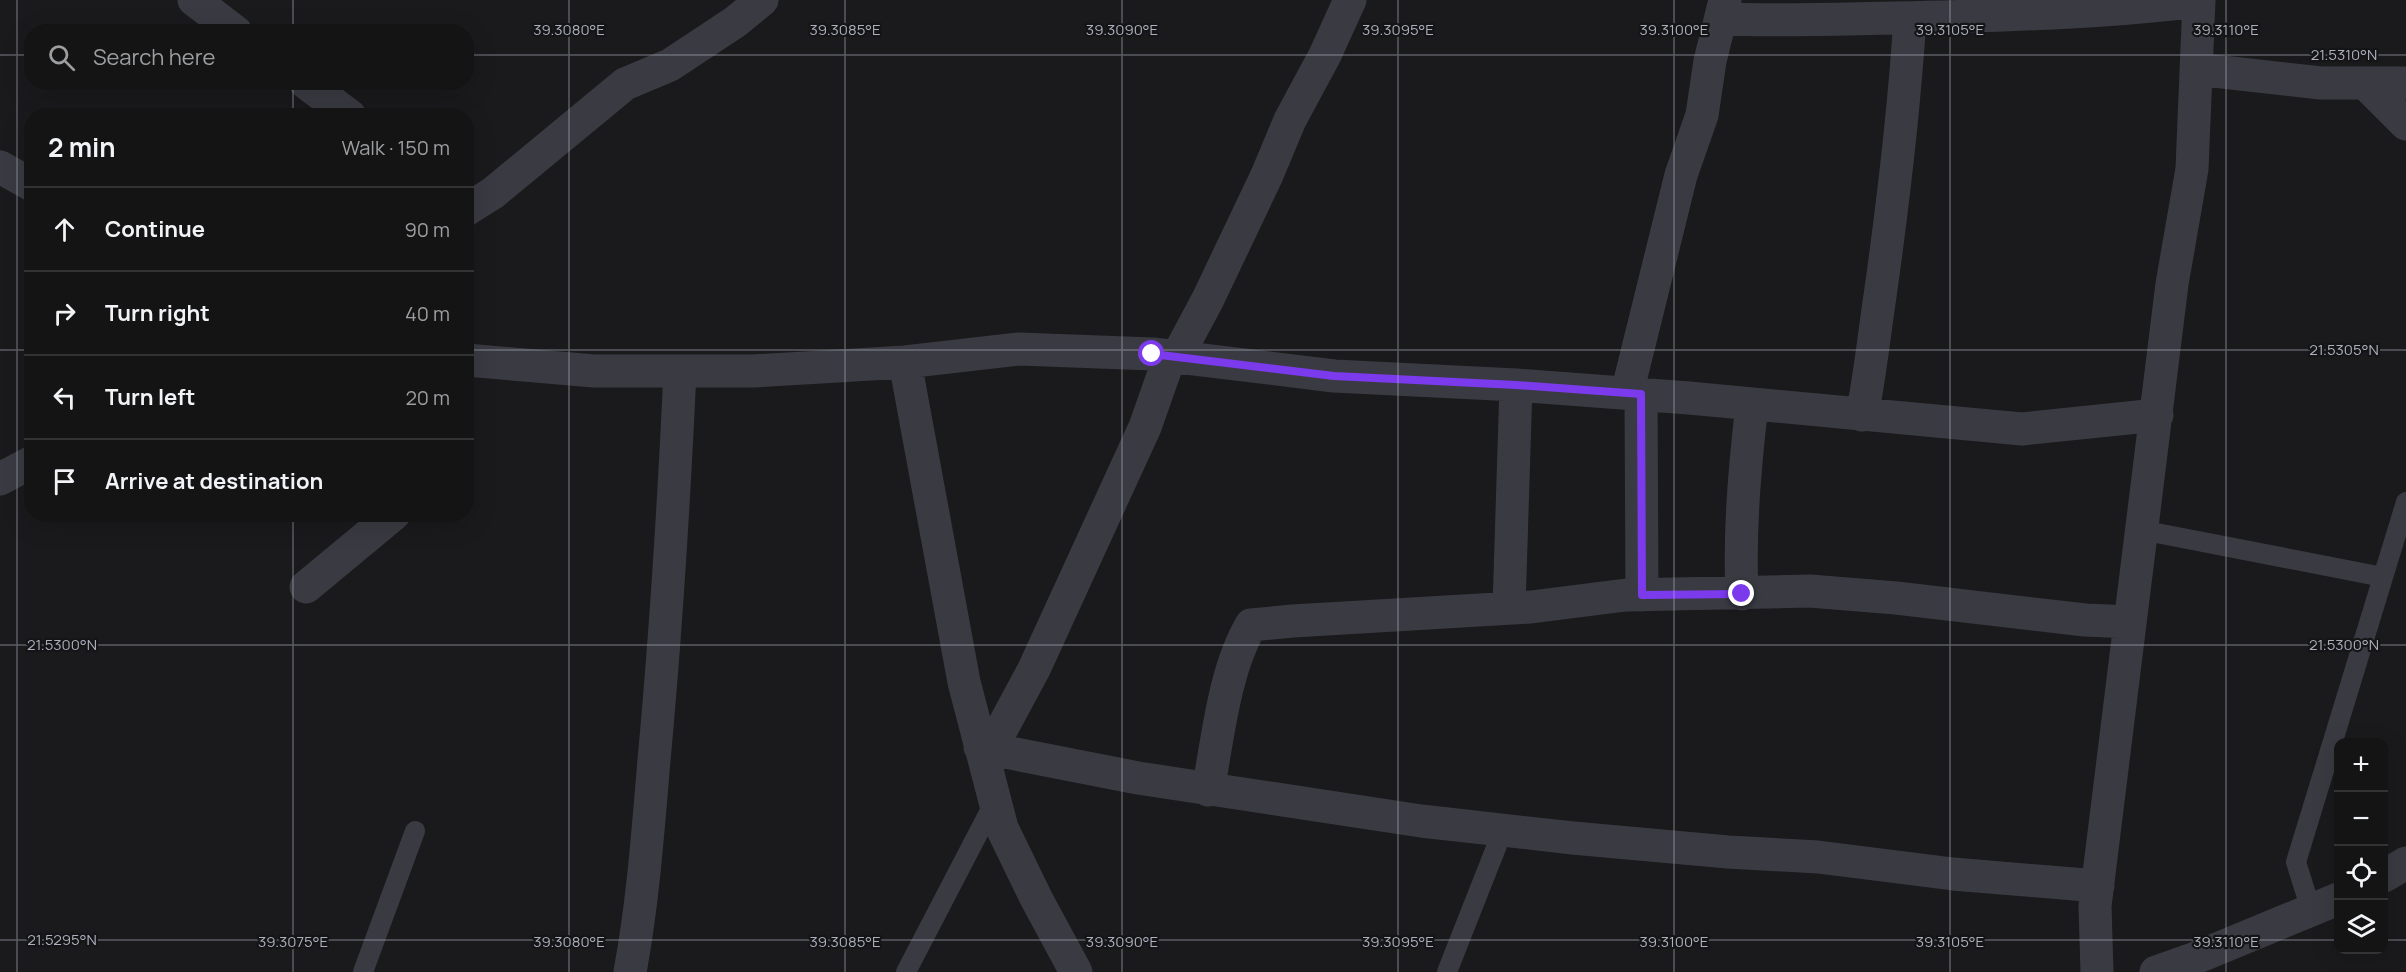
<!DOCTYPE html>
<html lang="en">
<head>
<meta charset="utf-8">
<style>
	body { margin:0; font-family:Manrope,sans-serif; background:#1d1d1e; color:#f1f3f6 }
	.controls { position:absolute; right:18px; bottom:18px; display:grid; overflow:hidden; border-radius:12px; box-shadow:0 6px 24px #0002 }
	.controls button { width:54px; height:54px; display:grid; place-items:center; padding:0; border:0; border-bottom:2px solid #333334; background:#141415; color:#f1f3f6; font:30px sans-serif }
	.stop { position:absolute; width:18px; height:18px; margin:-14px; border:4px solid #7c3aed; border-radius:50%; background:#fff }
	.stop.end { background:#7c3aed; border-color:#fff; box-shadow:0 2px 6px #0008 }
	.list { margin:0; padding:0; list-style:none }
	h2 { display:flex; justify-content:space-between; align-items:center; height:78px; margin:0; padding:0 24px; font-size:26px }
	h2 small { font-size:20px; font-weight:400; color:#9d9ea0 }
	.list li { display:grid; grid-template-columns:39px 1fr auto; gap:18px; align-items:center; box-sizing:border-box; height:84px; padding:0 24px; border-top:2px solid #333334 }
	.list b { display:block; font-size:22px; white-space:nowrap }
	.list em { font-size:20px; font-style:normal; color:#9d9ea0 }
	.icon { flex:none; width:33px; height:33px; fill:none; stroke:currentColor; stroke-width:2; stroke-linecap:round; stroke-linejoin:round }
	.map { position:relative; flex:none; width:2406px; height:972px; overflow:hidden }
	.search { position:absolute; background:#141415; box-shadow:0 6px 24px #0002; left:24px; top:24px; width:450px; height:66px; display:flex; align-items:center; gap:15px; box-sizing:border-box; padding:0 21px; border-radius:24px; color:#9d9ea0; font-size:22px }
	.panel { position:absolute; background:#141415; box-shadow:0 6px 24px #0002; left:24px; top:108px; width:450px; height:414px; border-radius:24px }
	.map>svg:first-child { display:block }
</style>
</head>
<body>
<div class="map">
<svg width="2406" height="972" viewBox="0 0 2406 972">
	<rect width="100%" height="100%" fill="#1a1a1c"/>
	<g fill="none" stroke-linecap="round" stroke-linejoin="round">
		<path stroke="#3a3b42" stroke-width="20" d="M 2141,530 L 2383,577
			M 2311,910 L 2296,862 L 2406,502
			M 363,972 L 415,831
			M 906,972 L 995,801
			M 1447,972 L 1503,830"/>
		<path stroke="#3a3b42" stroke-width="33" d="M 194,0 L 236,32
			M 1721,19 C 1779,21 1836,19 1894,18 C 1996,16 2098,13 2199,1
			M 2196,69 L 2321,83 L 2406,83
			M 305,82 L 350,116
			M 2365,83 L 2406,124
			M 0,167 L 32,185
			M 466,210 L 493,193 L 625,84 L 670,65 L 735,22 L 762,0
			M 1177,357 L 1208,299 L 1267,175 L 1290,120 L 1325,55 L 1350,0
			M 466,360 L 594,371 L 753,371 L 905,362 L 1019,349 L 1153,354 L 1334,376 L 1516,385 L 1689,398 L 2022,429 L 2157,415
			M 905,362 L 964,682 L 1002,828 L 1036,898 L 1076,972
			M 1627,393 L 1681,175 L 1702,115 L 1710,61 L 1725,0
			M 1641,394 L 1642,595
			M 1862,415 C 1870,376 1874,336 1880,296 C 1893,204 1904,111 1910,18
			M 0,479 L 32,462
			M 306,587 L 394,514
			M 1742,594 C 1739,531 1745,466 1752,404
			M 1509,608 L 1516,385
			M 980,747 L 1138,778 L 1421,821 L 1573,838 L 1728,852 L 1818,857 L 1953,874 L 2098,886
			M 991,749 L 1034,669 L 1145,427 L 1170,356
			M 1208,790 C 1218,738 1224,671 1251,625 L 1293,621 L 1531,607 L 1626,595 L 1810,591 L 1896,598 L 2085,620 L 2130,622
			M 2384,876 L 2406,863
			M 630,972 C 643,902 648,831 654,760 C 666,631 674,501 680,371
			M 2097,972 L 2095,906 L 2172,284 L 2192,169 L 2199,0
			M 2156,972 L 2193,959 L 2338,899"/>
	</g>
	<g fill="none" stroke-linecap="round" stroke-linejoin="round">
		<path stroke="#7c3aed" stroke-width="8" d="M 1152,354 L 1334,376 L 1516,385 L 1641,394 L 1642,595 L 1742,594"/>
	</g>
	<path fill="none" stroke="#abb0bc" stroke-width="1.5" stroke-opacity="0.45" d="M 17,0 L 17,972M 293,0 L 293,32M 569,0 L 569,972M 845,0 L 845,972M 1122,0 L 1122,972M 1398,0 L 1398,972M 1674,0 L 1674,972M 1950,0 L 1950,972M 2226,0 L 2226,972M 0,55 L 32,55M 466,55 L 2406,55M 293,82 L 293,116M 0,350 L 32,350M 466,350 L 2406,350M 293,514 L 293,972M 0,645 L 2406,645M 0,940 L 2338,940M 2384,940 L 2406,940"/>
	<g font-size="15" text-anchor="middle" fill="#abb0bc" stroke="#151517" stroke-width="4.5" stroke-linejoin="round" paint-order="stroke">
		<text x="569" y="35">39.3080°E</text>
		<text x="845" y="35">39.3085°E</text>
		<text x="1122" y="35">39.3090°E</text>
		<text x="1398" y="35">39.3095°E</text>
		<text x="1674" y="35">39.3100°E</text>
		<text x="1950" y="35">39.3105°E</text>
		<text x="2226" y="35">39.3110°E</text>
		<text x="2344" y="60">21.5310°N</text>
		<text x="2344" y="355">21.5305°N</text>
		<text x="62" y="650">21.5300°N</text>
		<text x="2344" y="650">21.5300°N</text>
		<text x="62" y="945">21.5295°N</text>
		<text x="293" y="947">39.3075°E</text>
		<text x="569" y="947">39.3080°E</text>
		<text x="845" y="947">39.3085°E</text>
		<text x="1122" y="947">39.3090°E</text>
		<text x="1398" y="947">39.3095°E</text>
		<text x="1674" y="947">39.3100°E</text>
		<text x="1950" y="947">39.3105°E</text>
		<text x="2226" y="947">39.3110°E</text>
	</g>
</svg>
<div class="controls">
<button>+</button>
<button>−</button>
<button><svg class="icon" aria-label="locate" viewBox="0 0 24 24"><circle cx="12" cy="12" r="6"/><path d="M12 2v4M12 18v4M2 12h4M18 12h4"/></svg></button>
<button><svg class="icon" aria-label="layers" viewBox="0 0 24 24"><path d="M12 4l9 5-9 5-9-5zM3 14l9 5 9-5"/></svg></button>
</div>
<div class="stop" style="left:1152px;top:354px"></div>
<div class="stop end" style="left:1742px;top:594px"></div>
<div class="search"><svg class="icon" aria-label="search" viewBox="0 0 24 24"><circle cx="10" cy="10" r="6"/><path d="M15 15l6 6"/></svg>Search here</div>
<section class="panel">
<h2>2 min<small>Walk · 150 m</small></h2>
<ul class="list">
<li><svg class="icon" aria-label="ahead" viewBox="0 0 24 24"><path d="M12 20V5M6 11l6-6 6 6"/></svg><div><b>Continue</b></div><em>90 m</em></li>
<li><svg class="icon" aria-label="right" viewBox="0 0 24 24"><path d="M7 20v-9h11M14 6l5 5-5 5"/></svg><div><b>Turn right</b></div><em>40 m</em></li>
<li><svg class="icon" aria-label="left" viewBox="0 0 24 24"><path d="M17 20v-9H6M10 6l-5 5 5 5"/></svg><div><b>Turn left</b></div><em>20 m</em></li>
<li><svg class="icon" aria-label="arrive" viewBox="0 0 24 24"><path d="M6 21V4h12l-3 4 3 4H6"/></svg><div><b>Arrive at destination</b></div></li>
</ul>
</section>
</div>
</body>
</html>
